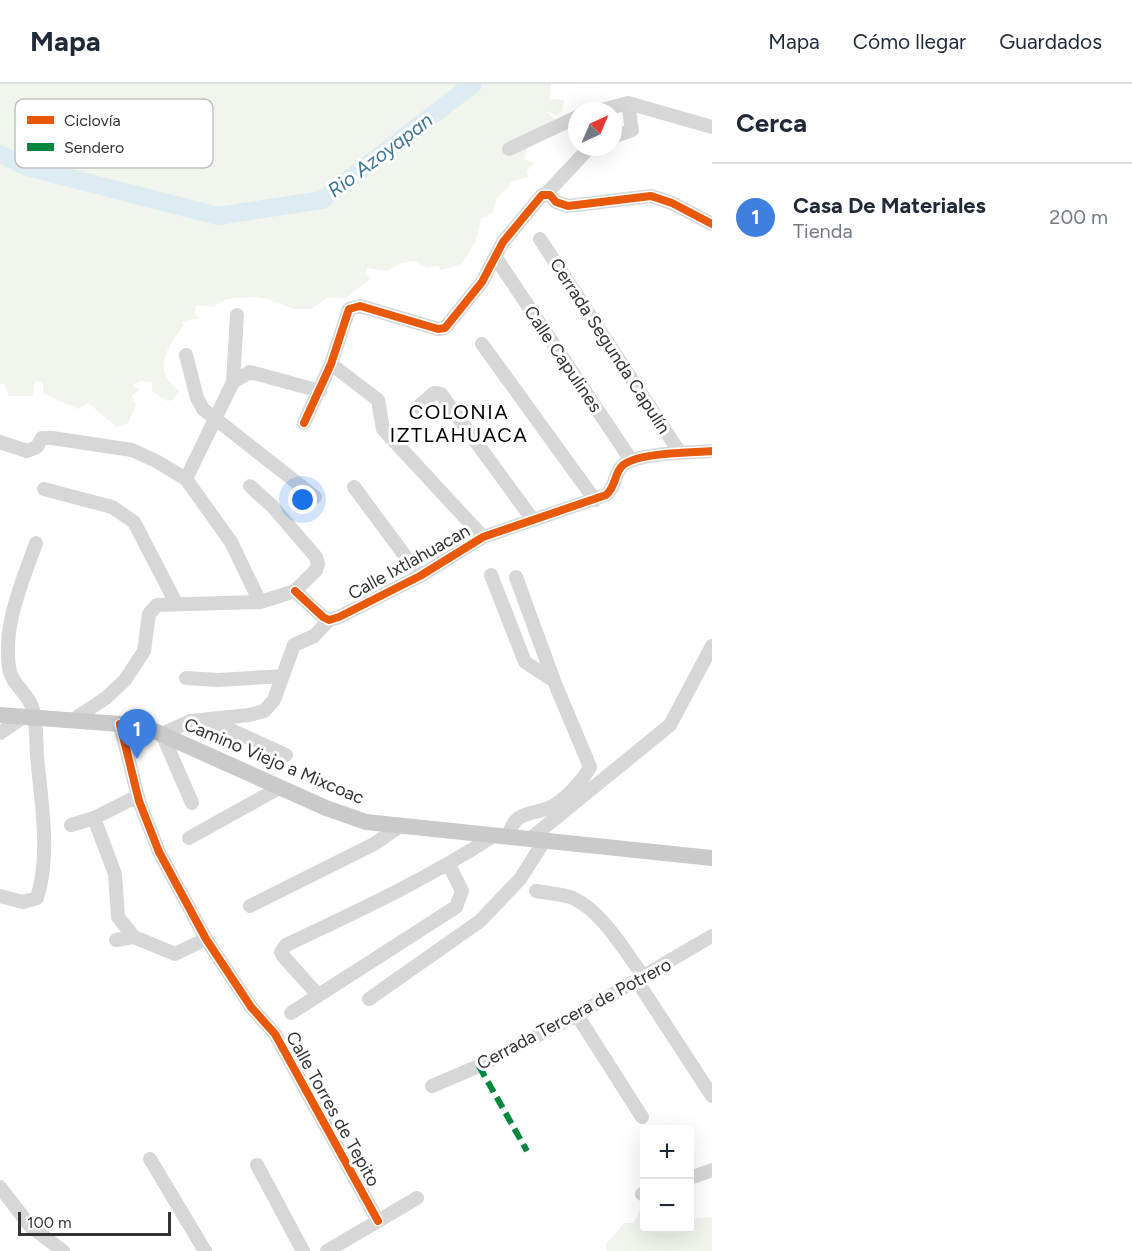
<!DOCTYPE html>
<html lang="es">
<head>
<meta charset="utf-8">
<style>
	body { margin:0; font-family:Figtree,sans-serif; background:#f2f2f3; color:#1f2937 }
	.controls { position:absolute; right:18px; bottom:18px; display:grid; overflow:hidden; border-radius:6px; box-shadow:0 6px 24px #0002 }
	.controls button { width:54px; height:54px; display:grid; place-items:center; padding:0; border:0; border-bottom:2px solid #e0e1e3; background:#fff; color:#1f2937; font:30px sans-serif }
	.compass { position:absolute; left:568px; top:18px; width:54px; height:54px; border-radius:50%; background:#fff; box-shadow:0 6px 24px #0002; rotate:44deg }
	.scale { position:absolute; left:18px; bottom:15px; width:153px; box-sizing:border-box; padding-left:6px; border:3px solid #333; border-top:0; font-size:16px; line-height:21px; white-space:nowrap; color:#333; -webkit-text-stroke:4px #fff; paint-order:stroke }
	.you { position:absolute; left:303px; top:416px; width:21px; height:21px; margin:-15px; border:4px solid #fff; border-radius:50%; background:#1a73e8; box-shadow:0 0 0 9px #1a73e833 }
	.badge { display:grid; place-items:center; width:39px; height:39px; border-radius:50%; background:#111827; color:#fff; font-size:20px; font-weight:700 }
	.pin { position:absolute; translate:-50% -50px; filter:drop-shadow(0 2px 3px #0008) }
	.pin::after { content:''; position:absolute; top:32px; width:21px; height:18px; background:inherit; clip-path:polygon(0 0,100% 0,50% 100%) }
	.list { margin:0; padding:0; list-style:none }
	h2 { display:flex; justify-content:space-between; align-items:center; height:78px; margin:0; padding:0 24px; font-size:26px }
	h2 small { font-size:20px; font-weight:400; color:#747a83 }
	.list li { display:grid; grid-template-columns:39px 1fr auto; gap:18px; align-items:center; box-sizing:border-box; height:108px; padding:0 24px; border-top:2px solid #e0e1e3 }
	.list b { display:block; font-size:22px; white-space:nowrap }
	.list p { margin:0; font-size:20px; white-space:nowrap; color:#747a83 }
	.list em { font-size:20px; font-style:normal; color:#747a83 }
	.map { position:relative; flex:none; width:712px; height:1167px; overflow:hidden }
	header { display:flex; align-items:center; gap:36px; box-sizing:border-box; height:84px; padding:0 30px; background:#fff; border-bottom:2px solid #e0e1e3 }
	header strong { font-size:28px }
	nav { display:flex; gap:33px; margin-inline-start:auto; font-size:21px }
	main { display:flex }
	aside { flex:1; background:#fff }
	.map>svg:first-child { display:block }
</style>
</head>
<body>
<header>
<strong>Mapa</strong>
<nav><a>Mapa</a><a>Cómo llegar</a><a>Guardados</a></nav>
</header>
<main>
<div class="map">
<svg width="712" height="1167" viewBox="0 0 712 1167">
	<rect width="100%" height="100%" fill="#fff"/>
	<path fill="#f1f5ed" d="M 0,0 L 551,0 L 550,15 L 564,16 L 562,28 L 555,31 L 547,27 L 556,37 C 545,44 535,44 525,52 L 528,59 L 524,75 L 534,79 L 527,87 L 528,93 L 510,98 L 508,104 L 497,114 L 493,129 L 481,134 L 476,157 L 461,181 L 441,186 L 438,182 L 427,184 L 414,177 L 401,179 L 387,187 L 367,184 L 365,190 L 371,194 L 345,215 L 329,213 L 311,225 L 293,225 L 268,215 L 254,213 L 227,215 L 213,223 L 197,221 L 194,229 L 200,234 L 182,238 L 184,241 C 167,263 151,286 179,307 L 173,316 L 167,317 L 152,307 L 152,298 L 140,297 L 133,301 L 139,306 L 132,311 L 136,321 L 128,339 L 117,343 L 88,319 L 78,325 L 43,309 L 43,298 L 35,297 L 33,312 L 9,312 L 4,300 L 0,300 Z
		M 640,1126 L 644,1126 L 644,1144 L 690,1144 L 690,1135 L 712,1133 L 712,1167 L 606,1167 L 606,1160 L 624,1139 L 634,1139 Z"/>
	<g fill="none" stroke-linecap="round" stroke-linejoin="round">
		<path stroke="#ddebf3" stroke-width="18" d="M 0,70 L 27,83 L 218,132 L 322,116 L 473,0"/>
		<path stroke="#d7d7d7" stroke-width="14" d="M 598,27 L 628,19
			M 613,53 L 632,46 L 628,19 L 712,43
			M 509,65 L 577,33
			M 546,110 L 590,63
			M 540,155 L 680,369
			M 496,174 L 631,376
			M 482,260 L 595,416
			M 186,271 L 197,314 L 203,325 L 315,413
			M 331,280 L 378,316 L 383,345 L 483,453
			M 233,298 L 250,288 L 320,307
			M 418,323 L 434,309 L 441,310 L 533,436
			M 304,339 L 331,280 L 349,225 L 360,222 L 438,245 L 445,244 L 482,198 L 503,158 L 542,111 L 550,111 L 556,118 L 568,122 L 651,112 L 672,119 L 712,140
			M 0,358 L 27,367 L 37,363 L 42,354 L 52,354 L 132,366 L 156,377 L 186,395 L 231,458 L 260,518
			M 186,395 L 233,298 L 237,231
			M 354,403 L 420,492
			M 44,405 L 112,423 L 134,438 L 176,519
			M 491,491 L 525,578 L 554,597
			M 295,507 L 323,533 L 329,536 L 339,533 L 420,492 L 483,453 L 606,411 C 616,403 614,390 622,382 C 637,368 691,369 712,367
			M 186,594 L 218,596 L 283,592
			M 207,635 L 286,671
			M 71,637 L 106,614 L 125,596 L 144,567 L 149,530 L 157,521 L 260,518 L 276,513 L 295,507 L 316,486 L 318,480 L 316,473 L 273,423 L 250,402
			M 120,640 L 139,717 L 159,768 L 206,855 L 251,923 L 275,950 L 378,1137
			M 0,649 L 22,634
			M 192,719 L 162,650 L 191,637 L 249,631 L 264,627 L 274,616 L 294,561 L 314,552 L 329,536
			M 71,741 L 94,734
			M 508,753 C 515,725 531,732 551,723 C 565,716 583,696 590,683 L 554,597 L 516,493
			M 189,754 L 279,704
			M 530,755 L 670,641 L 712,562
			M 536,807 C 548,809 562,810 573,814 C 603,828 625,868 644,893
			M 0,812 L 23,818 L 37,814 C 51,770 41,717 37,672 C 36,657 37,640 33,626 C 29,609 11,601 9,583 C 3,540 22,499 36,459
			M 250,822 L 374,760 L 402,741
			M 134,853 L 118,833 L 115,790 L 94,734 L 138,712
			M 116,856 L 134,853 L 175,870 L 206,855
			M 637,897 L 712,1012
			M 318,911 L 283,872 L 281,868 L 286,861 C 358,827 429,794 495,751
			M 369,915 L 480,837 L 520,795 L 545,756
			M 291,929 L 456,823 L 462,807 L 449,781
			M 577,931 L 642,1033
			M 432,1002 L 479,982 L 577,931 L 712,852
			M 150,1075 L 205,1167
			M 257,1081 L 303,1167
			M 690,1094 L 712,1086
			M 0,1103 L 30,1142 L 63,1167
			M 642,1110 L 644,1109
			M 327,1167 L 417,1114"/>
		<path stroke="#cacaca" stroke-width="16" d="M 0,631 L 120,640 L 150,645 L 326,724 L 366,738 L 712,774"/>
		<path stroke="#00873e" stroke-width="6" stroke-dasharray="12 6" stroke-linecap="butt" d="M 479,982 L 527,1067"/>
		<g stroke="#fff" stroke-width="11">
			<path id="cycleway" d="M 304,339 L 331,280 L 349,225 L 360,222 L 438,245 L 445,244 L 482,198 L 503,158 L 542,111 L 550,111 L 556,118 L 568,122 L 651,112 L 672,119 L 712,140
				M 295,507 L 323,533 L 329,536 L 339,533 L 420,492 L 483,453 L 606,411 C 616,403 614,390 622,382 C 637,368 691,369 712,367
				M 120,640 L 139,717 L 159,768 L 206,855 L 251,923 L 275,950 L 378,1137"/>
		</g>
		<use href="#cycleway" stroke="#e8590c" stroke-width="8"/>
	</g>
	<g text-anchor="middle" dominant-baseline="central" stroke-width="6" stroke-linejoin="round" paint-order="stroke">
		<g font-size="18" fill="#333" stroke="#fff">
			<text transform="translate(610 262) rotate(57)">Cerrada Segunda Capulín</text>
			<text transform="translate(563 275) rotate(56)">Calle Capulines</text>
			<text transform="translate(409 478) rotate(-29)">Calle Ixtlahuacan</text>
			<text transform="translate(274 677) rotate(23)">Camino Viejo a Mixcoac</text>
			<text transform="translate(574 930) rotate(-28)">Cerrada Tercera de Potrero</text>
			<text transform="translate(333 1025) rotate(61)">Calle Torres de Tepito</text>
		</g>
		<g font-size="20" font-style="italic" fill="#3f7597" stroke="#fff">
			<text transform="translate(380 71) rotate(-37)">Rio Azoyapan</text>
		</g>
		<g font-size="20" letter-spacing="1.5" fill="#000" stroke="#fff">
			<text x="459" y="328">COLONIA<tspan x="459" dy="23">IZTLAHUACA</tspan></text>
		</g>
	</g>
	<rect x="15" y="15" width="198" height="69" rx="9" fill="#fff" stroke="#c2c2c2" stroke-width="1.5"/>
	<rect x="27" y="32" width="27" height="8" fill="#e8590c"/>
	<rect x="27" y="59" width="27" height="8" fill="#00873e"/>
	<g font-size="16" fill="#333">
		<text x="64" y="42">Ciclovía</text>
		<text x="64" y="69">Sendero</text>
	</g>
</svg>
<div class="controls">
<button>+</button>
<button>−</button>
</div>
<svg class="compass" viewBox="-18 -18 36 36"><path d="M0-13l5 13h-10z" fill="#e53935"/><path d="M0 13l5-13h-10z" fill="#747a83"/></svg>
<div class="scale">100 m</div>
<div class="you"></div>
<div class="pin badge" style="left:137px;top:675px;background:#3f7fe0">1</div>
</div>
<aside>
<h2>Cerca<small></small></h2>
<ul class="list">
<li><span class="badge" style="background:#3f7fe0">1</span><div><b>Casa De Materiales</b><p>Tienda</p></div><em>200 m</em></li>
</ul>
</aside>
</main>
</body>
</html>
